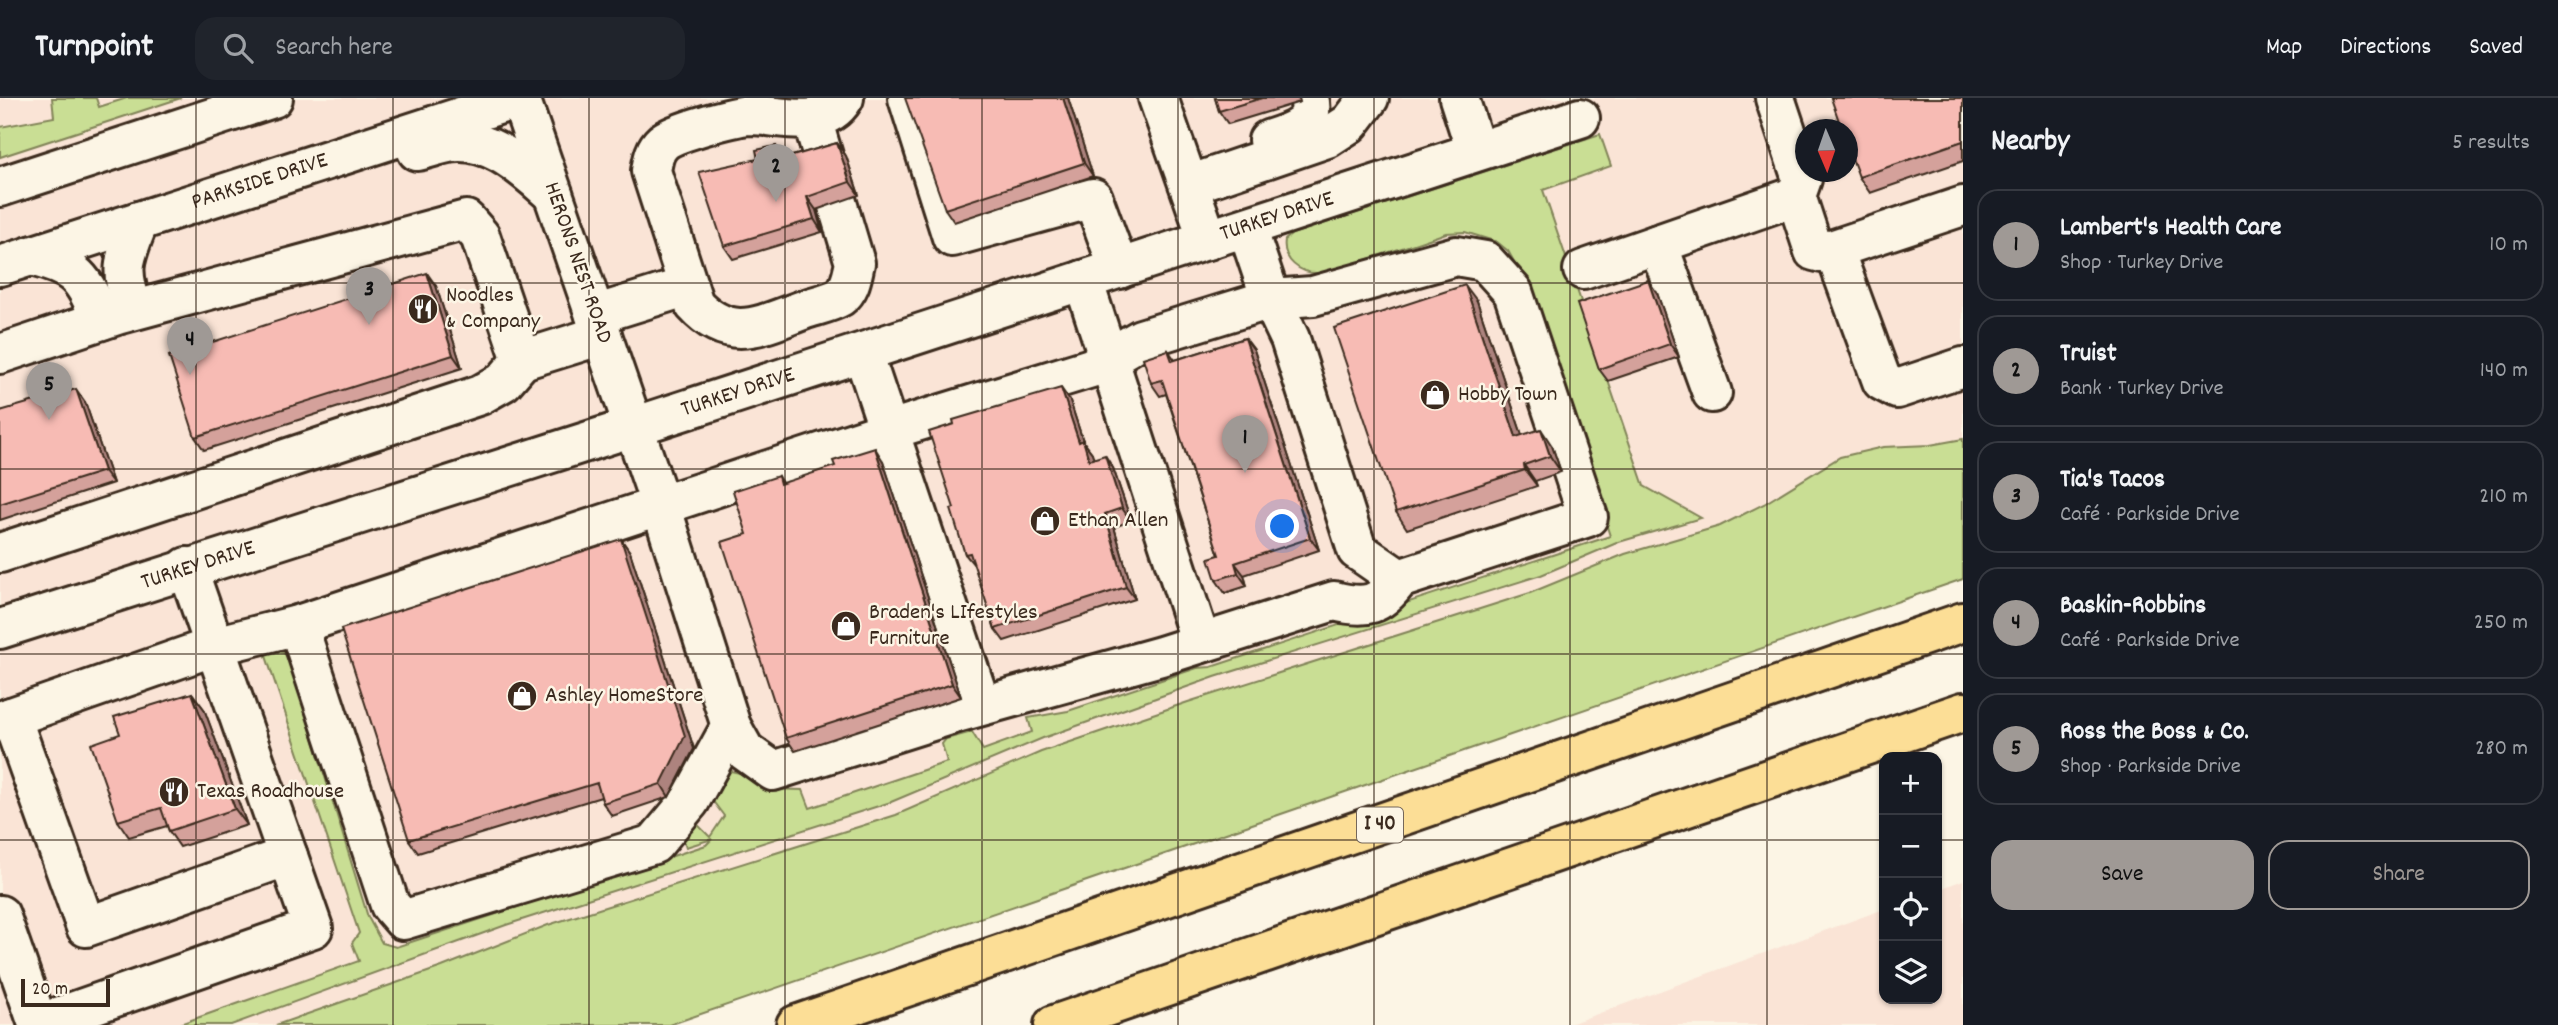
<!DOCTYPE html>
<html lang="en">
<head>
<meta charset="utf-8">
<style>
	body { margin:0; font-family:Dekko,sans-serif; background:#20242c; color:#f1f3f6 }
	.controls { position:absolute; right:21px; bottom:21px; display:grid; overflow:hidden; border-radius:14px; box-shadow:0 2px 5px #0004 }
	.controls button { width:63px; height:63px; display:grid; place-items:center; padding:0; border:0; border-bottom:2px solid #363941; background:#171b24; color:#f1f3f6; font:35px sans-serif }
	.compass { position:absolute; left:1795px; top:21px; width:63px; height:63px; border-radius:50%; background:#171b24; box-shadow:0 2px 5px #0004; rotate:178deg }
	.scale { position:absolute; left:21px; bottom:18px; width:89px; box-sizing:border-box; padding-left:7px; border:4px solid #3b2a1e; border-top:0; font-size:19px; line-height:24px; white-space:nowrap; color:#3b2a1e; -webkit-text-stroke:5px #fcf5e5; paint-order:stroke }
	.you { position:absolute; left:1283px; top:429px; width:24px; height:24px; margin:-18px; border:5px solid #fff; border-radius:50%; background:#1a73e8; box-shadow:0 0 0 10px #1a73e833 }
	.badge { display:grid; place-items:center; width:46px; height:46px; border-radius:50%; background:#9f9995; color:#111; font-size:23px; font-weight:700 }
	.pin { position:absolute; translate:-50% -58px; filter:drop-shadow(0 2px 4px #0008) }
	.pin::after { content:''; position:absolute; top:37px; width:24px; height:21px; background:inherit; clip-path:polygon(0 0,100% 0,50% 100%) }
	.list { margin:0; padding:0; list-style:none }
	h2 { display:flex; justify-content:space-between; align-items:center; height:91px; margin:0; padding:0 28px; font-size:30px }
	h2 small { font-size:23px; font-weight:400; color:#9ea1a6 }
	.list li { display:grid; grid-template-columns:46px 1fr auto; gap:21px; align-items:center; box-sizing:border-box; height:112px; margin:0 14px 14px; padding:0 14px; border:2px solid #363941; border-radius:21px }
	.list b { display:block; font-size:26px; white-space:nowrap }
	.list p { margin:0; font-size:23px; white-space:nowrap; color:#9ea1a6 }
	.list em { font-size:23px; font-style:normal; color:#9ea1a6 }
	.actions { display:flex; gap:14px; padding:21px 28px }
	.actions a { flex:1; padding:16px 0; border:2px solid #9f9995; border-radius:21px; text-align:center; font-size:24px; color:#9f9995 }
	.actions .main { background:#9f9995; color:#111 }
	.icon { flex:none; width:38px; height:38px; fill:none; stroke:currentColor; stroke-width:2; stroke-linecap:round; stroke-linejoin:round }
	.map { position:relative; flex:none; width:1963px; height:927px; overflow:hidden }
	header { display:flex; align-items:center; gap:42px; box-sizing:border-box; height:98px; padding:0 35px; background:#171b24; border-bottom:2px solid #363941 }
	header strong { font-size:33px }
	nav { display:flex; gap:38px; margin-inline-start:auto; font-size:24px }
	.search { width:490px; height:63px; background:#20242c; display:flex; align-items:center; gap:18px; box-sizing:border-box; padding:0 24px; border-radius:21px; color:#9ea1a6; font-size:26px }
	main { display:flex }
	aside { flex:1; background:#171b24 }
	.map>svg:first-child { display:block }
</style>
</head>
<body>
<header>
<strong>Turnpoint</strong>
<div class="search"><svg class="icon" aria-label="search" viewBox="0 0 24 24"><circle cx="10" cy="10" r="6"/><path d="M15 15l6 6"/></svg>Search here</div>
<nav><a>Map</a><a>Directions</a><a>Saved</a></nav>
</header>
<main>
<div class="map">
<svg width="1963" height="927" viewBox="0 0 1963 927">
	<rect width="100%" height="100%" fill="#fcf5e5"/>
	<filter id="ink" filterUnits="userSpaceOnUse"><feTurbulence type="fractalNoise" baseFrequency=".0143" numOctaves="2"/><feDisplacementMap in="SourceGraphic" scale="14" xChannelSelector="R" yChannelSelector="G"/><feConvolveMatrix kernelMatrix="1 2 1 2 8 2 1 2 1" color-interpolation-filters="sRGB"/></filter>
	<g filter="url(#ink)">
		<path fill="#fae4d6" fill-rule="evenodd" d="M 0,0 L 1963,0 L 1963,358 L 321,927 L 0,927 ZM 1806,32 L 1848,32 L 1848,74 L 1806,74 Z
			M 1963,782 L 1963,927 L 1567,927 L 1884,811 L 1884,901 L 1937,901 L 1937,792 Z"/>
		<path fill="#c9de94" stroke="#828459" stroke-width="2" d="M 52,0 L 96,0 L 99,9 L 127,0 L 181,0 L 0,59 L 0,29 L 54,19 Z
			M 1600,36 L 1611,68 L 1543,92 L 1644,388 L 1701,420 L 1619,444 L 1541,477 L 1215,579 L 1043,640 L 891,704 L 506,827 L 231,927 L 177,927 L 359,863 L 352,845 L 359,835 L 265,555 L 273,552 L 284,555 L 289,561 L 368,819 L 382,845 L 396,849 L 706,747 L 712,741 L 686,749 L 683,740 L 693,726 L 698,727 L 710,739 L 724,718 L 712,702 L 726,672 L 740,675 L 769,691 L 803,692 L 810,710 L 947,664 L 942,646 L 946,641 L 972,634 L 983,652 L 1032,634 L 1028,620 L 1068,613 L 1197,570 L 1211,569 L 1610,438 L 1530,192 L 1508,153 L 1497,144 L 1465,134 L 1446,135 C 1418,145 1390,154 1362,163 C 1348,167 1333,174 1319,175 C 1300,176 1282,162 1285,142 L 1292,136 Z
			M 1963,341 L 1963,481 L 669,927 L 276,927 L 442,869 L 548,827 L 896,717 L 1041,654 L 1188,604 L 1530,495 L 1625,456 L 1720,428 L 1764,406 L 1840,359 L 1883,349 L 1930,347 Z"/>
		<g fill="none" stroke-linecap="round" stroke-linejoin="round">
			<g stroke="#3b2a1e" stroke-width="44">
				<g id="minor">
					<path d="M 908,0 L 952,139 L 1093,100 L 1119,171"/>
					<path d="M 1158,0 L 1208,142"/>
					<path d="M 1459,0 L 1476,53"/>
					<path d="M 1775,0 L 1802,81 L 1796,98 L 1814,153 L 1822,155 L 1963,108"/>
					<path d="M 812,21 L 855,165 C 852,177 851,191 840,199 C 830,205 814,208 803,212 C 761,227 730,246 694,206 L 651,73 C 653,62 654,52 663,44 C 675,34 734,18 750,17 C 782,17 824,33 844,0"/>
					<path d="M 1268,42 C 1289,35 1317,28 1309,0"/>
					<path d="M 417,53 C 427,51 438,47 448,45 C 491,38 523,70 553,96"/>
					<path d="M 1189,87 L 1327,40 L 1350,25 L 1369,0"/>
					<path d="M 0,89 L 273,0"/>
					<path d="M 1247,130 L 1271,201 L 1290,241 L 1357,452 L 1399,481"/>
					<path d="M 1658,146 L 1712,295"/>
					<path d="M 1834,152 L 1882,283 L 1897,291 L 1963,269"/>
					<path d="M 31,158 C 78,170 83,179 101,222"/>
					<path id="s1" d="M 0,168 L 519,0"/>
					<path d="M 1583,172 L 1796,98"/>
					<path d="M 1083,182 L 1201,545"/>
					<path d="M 133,212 C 119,170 123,164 139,123"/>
					<path d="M 595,217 L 688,188"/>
					<path d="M 863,255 L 981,607"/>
					<path d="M 0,256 L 117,217 L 466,122 L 480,138 L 522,262 L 602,237"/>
					<path d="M 0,455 L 480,297 L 503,284 L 522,262"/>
					<path d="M 298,527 L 390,807 L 403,822 L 654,746 L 690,703 L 731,628"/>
					<path id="s2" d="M 0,531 L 633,329 L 1580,20"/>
					<path d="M 11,619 L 86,829 L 288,758"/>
					<path d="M 0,623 L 215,548 L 298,527 L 890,332 L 1091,270 L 1141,241 L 1271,201 L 1313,198 L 1456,158 L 1485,163 L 1513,194 L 1588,419 L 1399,481 C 1380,508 1366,511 1334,503 L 1161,558 L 960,614 L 773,673 L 745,653 L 731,628 L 661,408 L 520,0"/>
					<path d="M 0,817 L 38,926 L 313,830 L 187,469"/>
				</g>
			</g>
			<g stroke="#3b2a1e" stroke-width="44">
				<path id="highway" d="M 796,927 L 1963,524
					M 1054,927 L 1963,614"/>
			</g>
			<use href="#minor" stroke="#fcf5e5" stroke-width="38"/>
			<use href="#highway" stroke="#fcde96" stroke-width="38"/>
		</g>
		<path fill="#d4a19b" stroke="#3b2a1e" stroke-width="2" d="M 1068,0 L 1093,78 L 954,124 L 945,111 Z
			M 1215,0 L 1299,0 L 1300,4 L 1228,26 L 1219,13 Z
			M 1963,0 L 1963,63 L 1870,95 L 1859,79 Z
			M 837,45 L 846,58 L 859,97 L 816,112 L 822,134 L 733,161 L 724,148 L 785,60 Z
			M 436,188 L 462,270 L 204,352 L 195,339 Z
			M 1657,195 L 1679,259 L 1608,283 L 1599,271 Z
			M 1477,203 L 1522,337 L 1552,348 L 1561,374 L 1535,383 L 1537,388 L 1407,431 L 1396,414 Z
			M 1245,240 L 1254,252 L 1319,452 L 1244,477 L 1247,488 L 1225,495 L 1216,482 L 1219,457 L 1166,296 L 1160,298 L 1151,285 L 1168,252 L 1175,262 Z
			M 1070,303 L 1083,343 L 1092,355 L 1093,361 L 1113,370 L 1131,423 L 1114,429 L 1135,501 L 1004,543 L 995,531 L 975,468 L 965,456 L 954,410 Z
			M 85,304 L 113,385 L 0,422 L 0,313 Z
			M 883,363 L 961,599 L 795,653 L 786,640 L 747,436 L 778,378 L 782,385 Z
			M 621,441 L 630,454 L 694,651 L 669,699 L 612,718 L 603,705 L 601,699 L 418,755 L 409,742 Z
			M 192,595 L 204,611 L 247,727 L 180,749 L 169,733 L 167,728 L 129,739 L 118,723 L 120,636 Z"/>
		<path fill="#ad837e" stroke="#3b2a1e" stroke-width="2" d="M 1063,0 L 1068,0 L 1093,78 L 1084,65 Z
			M 837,45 L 846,58 L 859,97 L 850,84 Z
			M 776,48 L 785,60 L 782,61 Z
			M 807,99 L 816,112 L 822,134 L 814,121 Z
			M 427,175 L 436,188 L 462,270 L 453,257 Z
			M 1648,182 L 1657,195 L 1679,259 L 1670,246 Z
			M 1465,187 L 1477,203 L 1528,355 L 1516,339 Z
			M 1245,240 L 1254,252 L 1319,452 L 1310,440 Z
			M 1061,290 L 1070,303 L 1083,343 L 1092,355 L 1098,375 L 1079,344 Z
			M 76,291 L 85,304 L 113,385 L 104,373 Z
			M 1541,331 L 1552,348 L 1561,374 L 1550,358 Z
			M 875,350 L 883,363 L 961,599 L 952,586 Z
			M 1105,357 L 1113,370 L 1131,423 L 1122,410 Z
			M 1524,367 L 1535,383 L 1537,388 L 1525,372 Z
			M 1105,416 L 1114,429 L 1135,501 L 1126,489 Z
			M 621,441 L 630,454 L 694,651 L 669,699 L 661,686 Z
			M 1235,465 L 1244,477 L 1247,488 L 1238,475 Z
			M 192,595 L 204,611 L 247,727 L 235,711 Z"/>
		<path fill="#f7bbb4" stroke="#3b2a1e" stroke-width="2" d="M 905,0 L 1063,0 L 1084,65 L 945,111 Z
			M 1215,0 L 1262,0 L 1219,13 Z
			M 1831,0 L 1963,0 L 1963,43 L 1859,79 L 1847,47 L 1847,32 L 1842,32 Z
			M 837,45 L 850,84 L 807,99 L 814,121 L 724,148 L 699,74 L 758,61 L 756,52 L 776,48 L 782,61 Z
			M 427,175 L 453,257 L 195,339 L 169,258 Z
			M 1648,182 L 1670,246 L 1599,271 L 1577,206 Z
			M 1465,187 L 1516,339 L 1541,331 L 1550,358 L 1524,367 L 1525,372 L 1396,414 L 1334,230 Z
			M 1245,240 L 1310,440 L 1235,465 L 1238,475 L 1216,482 L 1209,460 L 1219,457 L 1162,282 L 1151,285 L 1143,260 L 1168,252 L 1172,263 Z
			M 1061,290 L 1079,344 L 1083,342 L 1089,362 L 1105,357 L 1122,410 L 1105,416 L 1126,489 L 995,531 L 970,455 L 965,456 L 951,411 L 954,410 L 929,334 L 954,326 L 953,322 Z
			M 76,291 L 104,373 L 0,406 L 0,313 Z
			M 875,350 L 952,586 L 786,640 L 722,444 L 747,436 L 733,393 L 778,378 L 780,386 L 835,368 L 833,363 Z
			M 621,441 L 685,638 L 661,686 L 603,705 L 597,685 L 409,742 L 341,531 Z
			M 192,595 L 235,711 L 169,733 L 161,710 L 118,723 L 91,646 L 120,636 L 114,619 Z"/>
	</g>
	<path fill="none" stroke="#3b2a1e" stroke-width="2" stroke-opacity="0.55" d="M 196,0 L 196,927M 393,0 L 393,927M 589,0 L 589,927M 785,0 L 785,927M 982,0 L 982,927M 1178,0 L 1178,927M 1374,0 L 1374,927M 1570,0 L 1570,927M 1767,0 L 1767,927M 0,185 L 1963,185M 0,371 L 1963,371M 0,556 L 1963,556M 0,742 L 1884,742M 1937,742 L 1963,742"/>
	<defs>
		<g id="restaurant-disc" transform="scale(1.575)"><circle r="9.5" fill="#3b2a1e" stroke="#fcf5e5"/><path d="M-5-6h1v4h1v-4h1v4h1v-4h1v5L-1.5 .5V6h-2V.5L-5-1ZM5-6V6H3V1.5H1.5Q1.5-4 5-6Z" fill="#fff"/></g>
		<g id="shop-disc" transform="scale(1.575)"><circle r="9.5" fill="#3b2a1e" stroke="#fcf5e5"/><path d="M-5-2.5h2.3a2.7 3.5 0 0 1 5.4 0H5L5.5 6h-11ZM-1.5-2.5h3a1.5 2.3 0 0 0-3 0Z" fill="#fff"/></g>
	</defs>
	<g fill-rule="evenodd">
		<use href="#restaurant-disc" x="423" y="211"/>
		<use href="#shop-disc" x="1435" y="297"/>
		<use href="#shop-disc" x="1045" y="423"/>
		<use href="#shop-disc" x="846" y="528"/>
		<use href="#shop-disc" x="522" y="598"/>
		<use href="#restaurant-disc" x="174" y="694"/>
	</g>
	<g text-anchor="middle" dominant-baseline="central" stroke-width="5" stroke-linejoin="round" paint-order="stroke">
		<rect fill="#fcf5e5" stroke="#75675a" stroke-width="2" x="1357" y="709.5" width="46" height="35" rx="5"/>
		<g font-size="21" font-weight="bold" fill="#3b2a1e">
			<text x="1380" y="727">I 40</text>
		</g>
		<g font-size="23" fill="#3b2a1e" stroke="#fcf5e5">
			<text stroke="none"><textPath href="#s1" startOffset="273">PARKSIDE DRIVE</textPath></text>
			<text stroke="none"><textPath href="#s2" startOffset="1342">TURKEY DRIVE</textPath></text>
			<text transform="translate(577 165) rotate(71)">HERONS NEST ROAD</text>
			<text stroke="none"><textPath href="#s2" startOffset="775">TURKEY DRIVE</textPath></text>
			<text stroke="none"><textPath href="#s2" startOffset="208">TURKEY DRIVE</textPath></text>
		</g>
		<g font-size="23" fill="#3b2a1e" stroke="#fcf5e5" text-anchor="start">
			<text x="446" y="198">Noodles<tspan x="446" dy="26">&amp; Company</tspan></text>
			<text x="1458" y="297">Hobby Town</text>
			<text x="1068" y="423">Ethan Allen</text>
			<text x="869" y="515">Braden's LIfestyles<tspan x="869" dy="26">Furniture</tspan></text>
			<text x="545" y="598">Ashley HomeStore</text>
			<text x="197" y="694">Texas Roadhouse</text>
		</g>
	</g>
</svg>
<div class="controls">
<button>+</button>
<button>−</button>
<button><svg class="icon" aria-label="locate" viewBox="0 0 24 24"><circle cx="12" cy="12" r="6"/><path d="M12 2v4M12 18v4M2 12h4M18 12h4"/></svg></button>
<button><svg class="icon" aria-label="layers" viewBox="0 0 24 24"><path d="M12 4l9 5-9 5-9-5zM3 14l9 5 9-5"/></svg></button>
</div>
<svg class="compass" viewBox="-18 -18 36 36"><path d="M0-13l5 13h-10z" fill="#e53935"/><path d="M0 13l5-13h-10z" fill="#9ea1a6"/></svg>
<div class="scale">20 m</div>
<div class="you"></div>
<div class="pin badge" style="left:1245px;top:375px">1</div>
<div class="pin badge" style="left:776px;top:104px">2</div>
<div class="pin badge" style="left:369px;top:227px">3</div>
<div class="pin badge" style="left:190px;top:277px">4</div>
<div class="pin badge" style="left:49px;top:322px">5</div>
</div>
<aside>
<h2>Nearby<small>5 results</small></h2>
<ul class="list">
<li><span class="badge">1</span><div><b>Lambert's Health Care</b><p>Shop · Turkey Drive</p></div><em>10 m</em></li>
<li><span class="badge">2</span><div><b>Truist</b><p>Bank · Turkey Drive</p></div><em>140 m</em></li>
<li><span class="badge">3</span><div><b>Tia's Tacos</b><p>Café · Parkside Drive</p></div><em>210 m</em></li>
<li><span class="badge">4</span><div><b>Baskin-Robbins</b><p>Café · Parkside Drive</p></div><em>250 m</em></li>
<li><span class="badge">5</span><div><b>Ross the Boss &amp; Co.</b><p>Shop · Parkside Drive</p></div><em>280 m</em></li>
</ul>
<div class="actions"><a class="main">Save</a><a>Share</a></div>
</aside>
</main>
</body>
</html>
